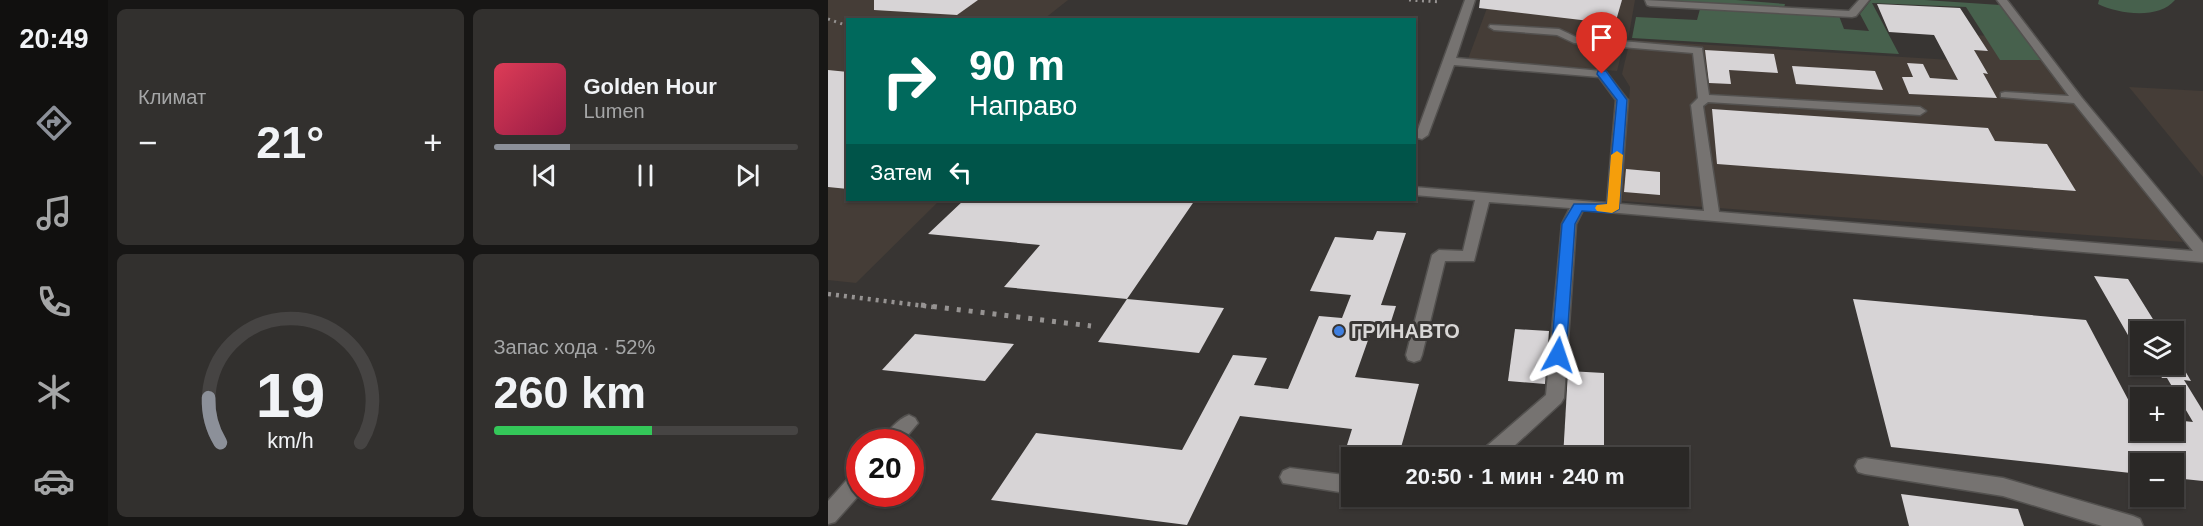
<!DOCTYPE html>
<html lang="ru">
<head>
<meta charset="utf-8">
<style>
  :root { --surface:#2a2826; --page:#32302e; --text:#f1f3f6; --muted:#a5a6a7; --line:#464443; --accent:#8c9099 }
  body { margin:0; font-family:Helvetica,sans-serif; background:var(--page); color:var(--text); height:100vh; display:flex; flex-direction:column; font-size:22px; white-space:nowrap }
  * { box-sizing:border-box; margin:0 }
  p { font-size:20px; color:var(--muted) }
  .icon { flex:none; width:33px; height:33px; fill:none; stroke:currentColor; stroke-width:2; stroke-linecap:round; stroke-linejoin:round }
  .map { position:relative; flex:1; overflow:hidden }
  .sheet { display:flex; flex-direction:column; gap:9px; padding:9px; background:#171615; width:720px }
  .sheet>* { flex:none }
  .guide { position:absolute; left:18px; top:18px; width:570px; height:183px; border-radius:0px; box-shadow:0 2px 4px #0004,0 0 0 2px var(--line); background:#00695c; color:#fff; overflow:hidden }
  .controls { position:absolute; left:1302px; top:321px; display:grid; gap:12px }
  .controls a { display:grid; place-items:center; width:54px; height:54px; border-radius:0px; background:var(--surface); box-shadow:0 2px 4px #0004,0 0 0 2px var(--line); font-size:30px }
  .speed { position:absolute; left:18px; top:429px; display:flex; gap:12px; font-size:30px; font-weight:700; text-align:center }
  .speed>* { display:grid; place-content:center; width:78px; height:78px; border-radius:50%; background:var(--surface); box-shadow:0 2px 4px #0004,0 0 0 2px var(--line); line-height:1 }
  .speed .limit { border:9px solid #d22; background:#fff; color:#111 }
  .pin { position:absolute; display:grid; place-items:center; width:51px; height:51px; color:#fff; margin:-62px -26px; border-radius:50% 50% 50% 0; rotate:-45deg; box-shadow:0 0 6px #0007 }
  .pin .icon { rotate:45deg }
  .me { position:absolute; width:66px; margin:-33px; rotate:5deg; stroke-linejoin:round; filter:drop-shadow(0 0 4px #0008) }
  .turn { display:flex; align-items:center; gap:21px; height:126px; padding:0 24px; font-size:27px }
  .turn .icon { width:78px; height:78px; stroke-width:2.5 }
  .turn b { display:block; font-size:42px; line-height:51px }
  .then { display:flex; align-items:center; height:57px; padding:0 24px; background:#0003; gap:12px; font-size:22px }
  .big { font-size:45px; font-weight:600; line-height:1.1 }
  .sheet .tile { flex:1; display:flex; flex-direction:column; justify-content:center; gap:9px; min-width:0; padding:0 21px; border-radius:9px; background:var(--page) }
  .sheet .dial { align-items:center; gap:0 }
  .dial svg { height:156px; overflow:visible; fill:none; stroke:var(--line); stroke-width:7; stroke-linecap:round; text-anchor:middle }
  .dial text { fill:var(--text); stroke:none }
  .song { display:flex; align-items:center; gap:18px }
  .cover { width:72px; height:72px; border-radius:9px; background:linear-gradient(135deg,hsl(350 70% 55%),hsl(340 70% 35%)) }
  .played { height:6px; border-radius:3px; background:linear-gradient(90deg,var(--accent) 25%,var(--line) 25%) }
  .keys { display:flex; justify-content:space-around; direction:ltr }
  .heat { display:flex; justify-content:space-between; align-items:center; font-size:33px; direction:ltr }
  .charge { height:9px; border-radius:4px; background:linear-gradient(90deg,#34c759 52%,var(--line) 0) }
  .sheet .tiles { flex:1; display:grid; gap:9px; grid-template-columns:repeat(2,1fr) }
  .trip { position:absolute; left:513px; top:447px; width:348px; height:60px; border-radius:0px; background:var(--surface); box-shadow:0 2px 4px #0004,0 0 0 2px var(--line); font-weight:600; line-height:60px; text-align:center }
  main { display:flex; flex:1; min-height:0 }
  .tabs { display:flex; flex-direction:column; width:108px; justify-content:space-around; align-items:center; background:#11100f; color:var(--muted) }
  .tabs .icon { width:42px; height:42px }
  .tabs .active { color:var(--accent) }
  .tabs b { font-size:27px; color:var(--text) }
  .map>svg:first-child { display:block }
  .built { fill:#453d37 }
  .green { fill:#47614d }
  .building { fill:#d7d4d6 }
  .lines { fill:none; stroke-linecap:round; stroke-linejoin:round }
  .minor-casing { stroke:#53514f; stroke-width:3 }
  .minor { fill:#767371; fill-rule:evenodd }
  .rail-far2 { stroke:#969392; stroke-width:3; stroke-dasharray:2 4.5; stroke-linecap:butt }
  .rail-far1 { stroke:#969392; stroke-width:4.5; stroke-dasharray:3 5; stroke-linecap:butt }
  .rail { stroke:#969392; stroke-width:5; stroke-dasharray:4 8; stroke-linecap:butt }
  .route { fill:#1a73e8; stroke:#114b97; stroke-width:1.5 }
  .slow { fill:#f59e0b }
  .shop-dot { fill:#3f7fe0; stroke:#383533; stroke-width:2 }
  .labels { text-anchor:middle; stroke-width:6; stroke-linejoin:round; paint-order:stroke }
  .poi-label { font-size:20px; font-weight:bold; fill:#d9d7d6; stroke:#383533; text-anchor:start }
</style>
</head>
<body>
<main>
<nav class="tabs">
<b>20:49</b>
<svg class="icon active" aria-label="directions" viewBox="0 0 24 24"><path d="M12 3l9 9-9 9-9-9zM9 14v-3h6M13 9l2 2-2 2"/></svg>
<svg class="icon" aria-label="music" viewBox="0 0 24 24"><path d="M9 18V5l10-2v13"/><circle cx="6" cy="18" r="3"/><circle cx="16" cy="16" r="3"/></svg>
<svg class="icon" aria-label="phone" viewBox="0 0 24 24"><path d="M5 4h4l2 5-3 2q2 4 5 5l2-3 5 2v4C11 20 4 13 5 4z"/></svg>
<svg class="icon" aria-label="climate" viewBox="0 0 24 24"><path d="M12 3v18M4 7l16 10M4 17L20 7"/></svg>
<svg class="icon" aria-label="car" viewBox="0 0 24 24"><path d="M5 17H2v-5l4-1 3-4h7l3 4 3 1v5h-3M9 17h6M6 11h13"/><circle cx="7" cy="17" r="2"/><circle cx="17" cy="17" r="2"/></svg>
</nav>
<section class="sheet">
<div class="tiles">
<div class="tile"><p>Климат</p>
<div class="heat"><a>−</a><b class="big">21°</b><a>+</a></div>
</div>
<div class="tile">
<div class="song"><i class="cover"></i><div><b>Golden Hour</b><p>Lumen</p></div></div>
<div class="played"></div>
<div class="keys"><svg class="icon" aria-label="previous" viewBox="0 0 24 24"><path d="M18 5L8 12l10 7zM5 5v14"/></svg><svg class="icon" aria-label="pause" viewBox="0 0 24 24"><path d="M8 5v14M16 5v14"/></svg><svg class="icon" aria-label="next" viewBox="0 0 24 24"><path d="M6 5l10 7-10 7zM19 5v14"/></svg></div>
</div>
<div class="tile dial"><svg viewBox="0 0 100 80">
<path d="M14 69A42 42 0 1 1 86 69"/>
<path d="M14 69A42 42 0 0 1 8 46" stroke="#8c9099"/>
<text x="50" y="56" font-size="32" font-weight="700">19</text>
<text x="50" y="72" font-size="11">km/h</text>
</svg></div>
<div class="tile"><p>Запас хода · 52%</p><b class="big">260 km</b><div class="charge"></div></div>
</div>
</section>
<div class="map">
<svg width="1375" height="526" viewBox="0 0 1375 526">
  <rect width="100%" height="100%" fill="#383533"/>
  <g class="built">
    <path d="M0,0H240L216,19L20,20V200H112L28,283L0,280Z"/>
    <path d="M662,0H807L800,40L795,47L789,71L640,59Z"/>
    <path d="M1111,34L1199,37L1355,242L794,201L802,87L794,74L802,40L1123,60Z"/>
    <path d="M1301,87L1375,91V177Z"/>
  </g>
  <g class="green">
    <path d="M826,0H908L957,4L956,8Z"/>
    <path d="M1043,0H1097L1172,5L1214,60H1172L1138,7L1044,3L1071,54L804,38L808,17L869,20L872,9L1011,16L1016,29L1041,31L1032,14Z"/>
    <path d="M1271,0H1347C1330,20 1291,14 1270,4Z"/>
  </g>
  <g class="building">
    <path d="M46,0H150L129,15L46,10Z"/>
    <path d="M652,0H794L787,24L651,8Z"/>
    <path d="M1049,4L1132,8L1160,51L1146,50L1160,74L1155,73L1169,98L1081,94L1074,77H1085L1079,63L1095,64L1102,78L1130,80L1106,35L1061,32Z"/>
    <path d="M877,50L946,54L950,73L901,70L903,84L881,83Z"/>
    <path d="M964,66L1047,71L1055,90L968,84Z"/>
    <path d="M0,70L20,72V189L0,187Z"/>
    <path d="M884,109L1160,128L1167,141L1219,144L1248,191L889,164Z"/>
    <path d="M798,169L832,172V195L796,192Z"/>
    <path d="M136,200H367L299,299L176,287L212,245L100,234Z"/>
    <path d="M549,231L578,233L553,305L568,306L560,331L544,329L527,377L591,384L570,458H515L524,429L412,416L359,525L163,500L208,433L354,450L405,355L439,358L426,385L460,389L491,316L514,318L523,295L482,291L507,237L545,240Z"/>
    <path d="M1266,276L1300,279L1333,332H1312V356Z"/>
    <path d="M299,299L396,308L371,353L270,342Z"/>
    <path d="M1025,299L1258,320L1312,422V430L1318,433L1347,436L1346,420L1365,422L1339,378H1334L1326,364H1353L1363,381L1356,380L1375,411V481L1346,478V464H1312V474L1063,447Z"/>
    <path d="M687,329L721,331L717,384L680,381Z"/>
    <path d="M87,334L186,344L157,381L54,370Z"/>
    <path d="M740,371L776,373V458H735Z"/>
    <path d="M1073,494L1190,509L1196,526H1081Z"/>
  </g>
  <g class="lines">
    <defs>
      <g id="minor">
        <path d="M637,0H647L628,58L774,71L778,72L798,98L800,100L792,204L876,211L863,105L870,98L865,53L746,43L729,35L666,30L661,27L662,25L731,29L748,37L874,48L881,95L1092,107L1098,111L1092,115L880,102L875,106L891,212L1365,251L1246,103L1173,97V93L1177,92L1241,96L1169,0H1179L1254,98L1375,243V262L755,210L748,224L736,398L733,403L673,458H650L652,452L718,395L734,224L742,208L661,202L646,261H617L594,355L592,360L586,362L580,360L578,355L604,255L611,250L635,251L647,200L586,195V187L779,203L788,100L771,77L626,65L600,135L594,139L590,138L588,135Z"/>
        <path d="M817,0L1021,11L1031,0H1041L1028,16L1024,17L822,6L819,5Z"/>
        <path d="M81,415L87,418L90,423L74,442H54C58,432 70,419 81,415Z"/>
        <path d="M1037,458L1175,478L1305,516L1312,519L1315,526H1274L1175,496L1037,474L1030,472L1027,466L1030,460Z"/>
        <path d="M462,468L524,476V494L455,483L452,477L455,471Z"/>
        <path d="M32,471V494L7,522L0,524V501L25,473Z"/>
      </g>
    </defs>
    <use href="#minor" class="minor-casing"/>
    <use href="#minor" class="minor"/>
    <g class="rail-far2">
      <path d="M581,0L613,2"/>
      <path d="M0,19L20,26"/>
    </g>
    <path class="rail-far1" d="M0,294L105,307"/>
    <path class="rail" d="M93,305L263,326"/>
  </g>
  <path class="route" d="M770,71H778L799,100L791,209L784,213L754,211L747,224L738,355L736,359H725L723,355L734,224L746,204H779L789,100L769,74Z"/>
  <path class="slow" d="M789,151L795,155L791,209L784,213L769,211L767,208L769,205L779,204L783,155Z"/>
  <circle class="shop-dot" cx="511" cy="331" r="6"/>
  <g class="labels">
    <g class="poi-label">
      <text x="523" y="338">ГРИНАВТО</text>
    </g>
  </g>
</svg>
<div class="controls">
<a><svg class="icon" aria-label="layers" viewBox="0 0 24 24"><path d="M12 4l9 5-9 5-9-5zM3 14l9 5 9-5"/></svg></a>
<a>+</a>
<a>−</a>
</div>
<div class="speed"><div class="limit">20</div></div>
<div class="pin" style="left:774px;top:74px;background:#d93025"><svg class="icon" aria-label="arrive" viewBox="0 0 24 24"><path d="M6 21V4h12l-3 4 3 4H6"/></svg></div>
<svg class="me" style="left:730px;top:355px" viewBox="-20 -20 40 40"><path d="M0-17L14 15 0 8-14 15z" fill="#1a73e8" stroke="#fff" stroke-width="4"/></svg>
<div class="trip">20:50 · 1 мин · 240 m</div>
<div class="guide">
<div class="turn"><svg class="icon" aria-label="right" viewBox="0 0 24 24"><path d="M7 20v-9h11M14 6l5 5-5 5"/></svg><div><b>90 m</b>Направо</div></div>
<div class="then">Затем<svg class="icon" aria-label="left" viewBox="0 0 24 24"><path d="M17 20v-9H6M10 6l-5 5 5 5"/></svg></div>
</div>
</div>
</main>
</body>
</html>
